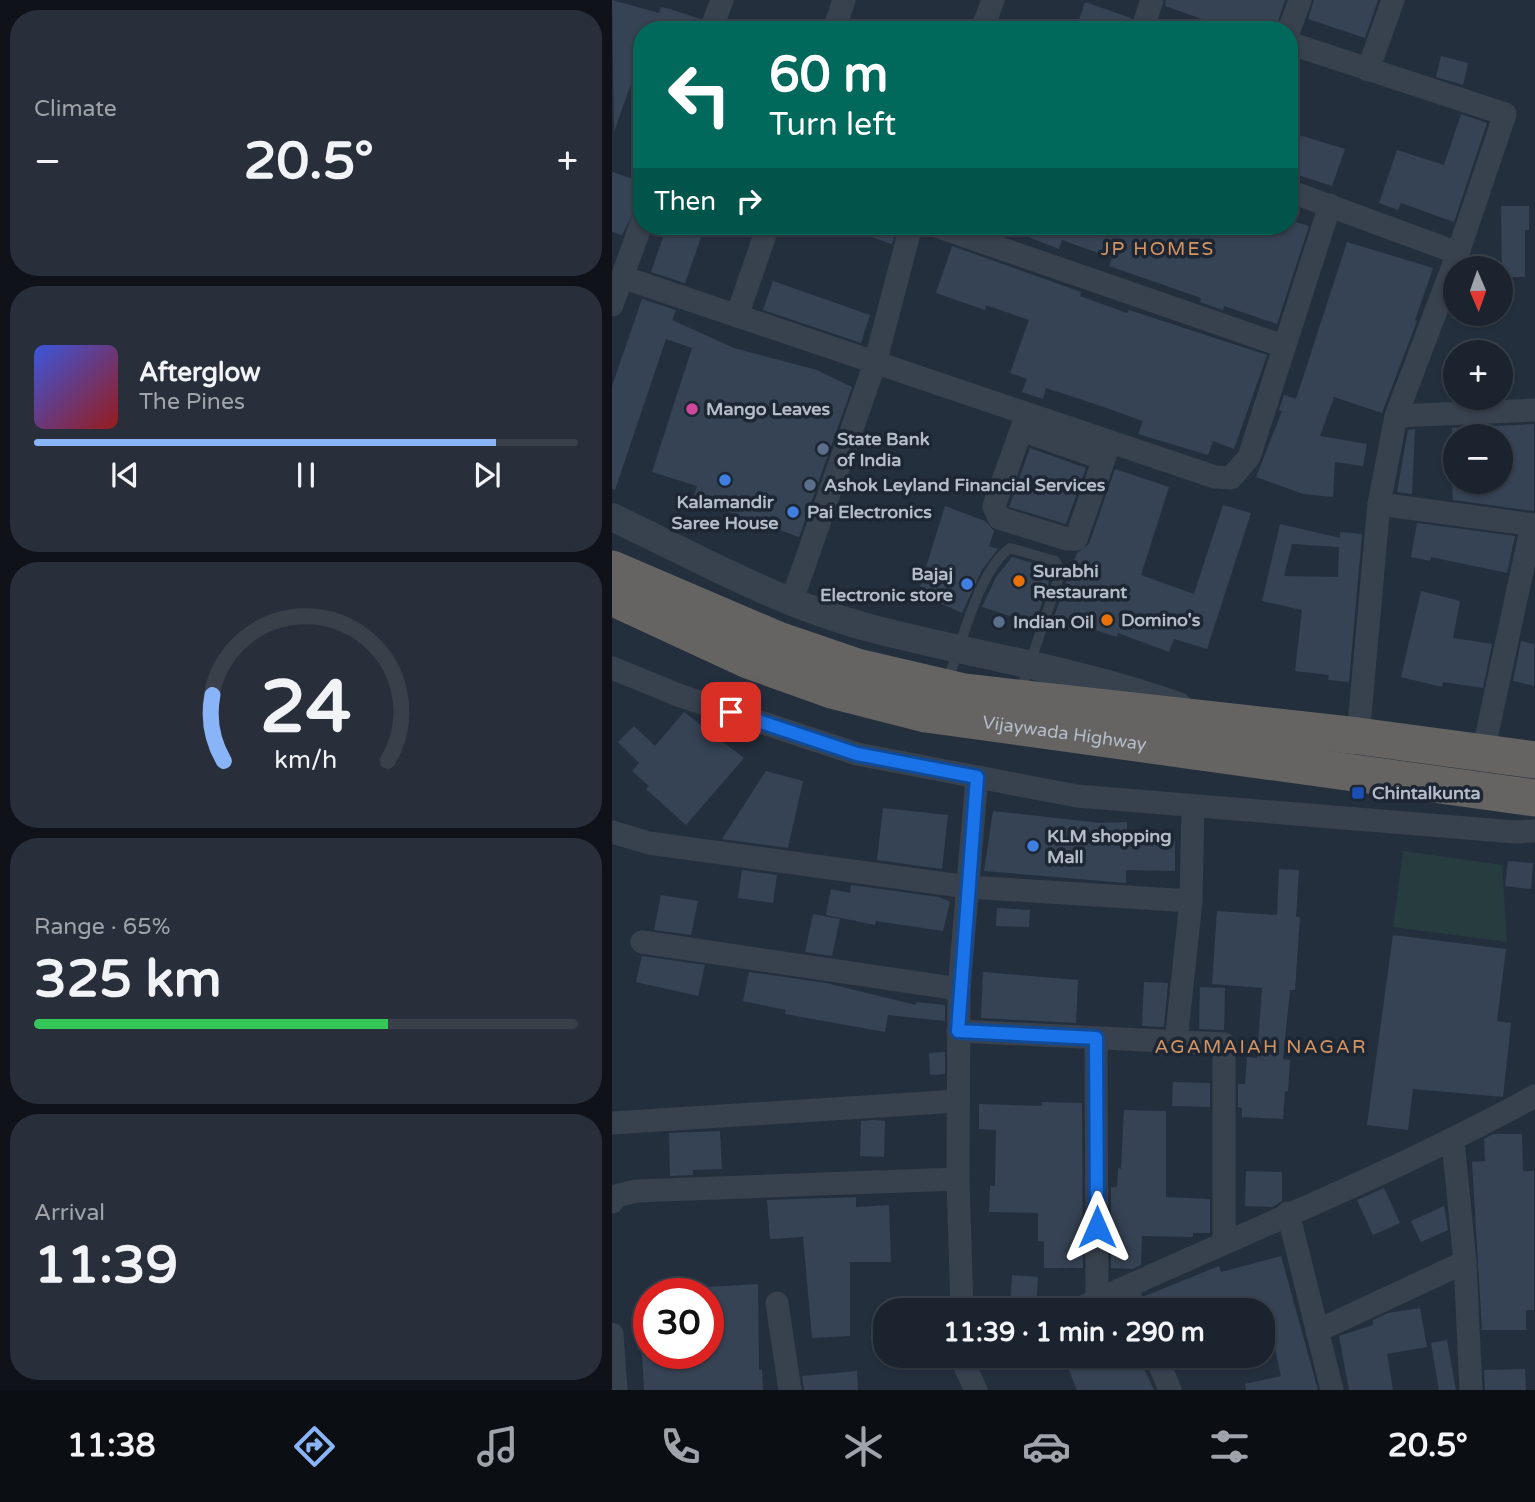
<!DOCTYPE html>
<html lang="en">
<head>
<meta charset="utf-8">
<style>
  :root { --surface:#1b232e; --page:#282f3a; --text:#f1f3f6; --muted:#a0a4aa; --line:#39404a; --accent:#8ab4f8 }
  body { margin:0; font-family:"Varela Round",sans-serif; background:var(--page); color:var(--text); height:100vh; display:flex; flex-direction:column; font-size:26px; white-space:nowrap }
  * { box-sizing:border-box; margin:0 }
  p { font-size:23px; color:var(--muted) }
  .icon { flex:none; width:38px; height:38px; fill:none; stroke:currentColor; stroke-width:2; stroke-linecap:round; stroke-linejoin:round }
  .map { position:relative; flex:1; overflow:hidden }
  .details { display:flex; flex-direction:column; gap:10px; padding:10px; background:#0f1319; width:612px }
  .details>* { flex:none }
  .banner { position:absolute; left:21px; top:21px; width:665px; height:214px; border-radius:28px; box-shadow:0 2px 5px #0004,0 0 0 2px var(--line); background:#00695c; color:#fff; overflow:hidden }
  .needle { width:46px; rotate:178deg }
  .buttons { position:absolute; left:831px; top:256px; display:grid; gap:14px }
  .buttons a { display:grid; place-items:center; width:70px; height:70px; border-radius:50%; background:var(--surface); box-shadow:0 2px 5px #0004,0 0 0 2px var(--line); font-size:35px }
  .speed { position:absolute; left:21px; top:1278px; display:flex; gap:14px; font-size:35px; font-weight:700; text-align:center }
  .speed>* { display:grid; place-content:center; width:91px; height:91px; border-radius:50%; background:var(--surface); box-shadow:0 2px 5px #0004,0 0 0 2px var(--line); line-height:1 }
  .speed .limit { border:10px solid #d22; background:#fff; color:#111 }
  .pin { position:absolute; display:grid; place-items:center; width:60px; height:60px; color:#fff; margin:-30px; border-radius:14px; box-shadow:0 4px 10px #0006 }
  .me { position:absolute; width:77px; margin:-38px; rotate:0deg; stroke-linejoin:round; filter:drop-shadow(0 0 5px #0008) }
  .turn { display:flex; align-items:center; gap:24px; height:147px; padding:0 21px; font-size:32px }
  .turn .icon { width:91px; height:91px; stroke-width:2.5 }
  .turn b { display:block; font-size:49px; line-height:60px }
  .then { display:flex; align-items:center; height:66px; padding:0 21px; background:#0003; gap:14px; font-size:26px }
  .big { font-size:52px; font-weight:700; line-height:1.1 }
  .details .tile { flex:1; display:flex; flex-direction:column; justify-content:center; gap:10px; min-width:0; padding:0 24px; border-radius:28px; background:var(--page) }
  .details .dial { align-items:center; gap:0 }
  .dial svg { height:182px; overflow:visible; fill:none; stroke:var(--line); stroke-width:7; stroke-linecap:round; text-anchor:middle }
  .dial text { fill:var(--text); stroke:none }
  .song { display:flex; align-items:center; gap:21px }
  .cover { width:84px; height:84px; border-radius:10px; background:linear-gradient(135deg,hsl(230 70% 55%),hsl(0 70% 35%)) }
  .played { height:7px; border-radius:4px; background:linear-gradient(90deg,var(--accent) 85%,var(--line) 85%) }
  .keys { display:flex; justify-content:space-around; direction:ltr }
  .heat { display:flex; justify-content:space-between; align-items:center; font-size:38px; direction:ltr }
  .charge { height:10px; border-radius:5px; background:linear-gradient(90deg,#34c759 65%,var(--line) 0) }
  .trip { position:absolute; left:261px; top:1298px; width:402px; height:70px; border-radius:28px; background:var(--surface); box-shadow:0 2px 5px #0004,0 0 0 2px var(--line); font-weight:700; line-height:70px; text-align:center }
  .dock { display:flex; height:112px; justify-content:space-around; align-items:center; background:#0b0e12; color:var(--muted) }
  .dock .icon { width:49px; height:49px }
  .dock .on { color:var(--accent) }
  .dock b { font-size:32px; color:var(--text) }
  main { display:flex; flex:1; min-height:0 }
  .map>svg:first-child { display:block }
  .green { fill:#263c3f }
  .building { fill:#364354; fill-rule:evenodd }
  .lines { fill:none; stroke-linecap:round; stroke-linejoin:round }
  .service { stroke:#38414e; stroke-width:10 }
  .minor { stroke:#38414e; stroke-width:23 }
  .tertiary { stroke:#38414e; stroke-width:28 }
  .trunk { stroke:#656462; stroke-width:37 }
  .route-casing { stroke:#114b97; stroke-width:18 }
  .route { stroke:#1a73e8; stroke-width:12 }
  .hotel-dot { fill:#d1479c; stroke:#1d2633; stroke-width:2.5 }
  .service-dot { fill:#5c6f8a; stroke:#1d2633; stroke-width:2.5 }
  .shop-dot { fill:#3f7fe0; stroke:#1d2633; stroke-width:2.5 }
  .food-dot { fill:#e8710a; stroke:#1d2633; stroke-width:2.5 }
  .transit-dot { fill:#1a4fb4; stroke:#1d2633; stroke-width:2.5 }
  .labels { text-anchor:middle; stroke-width:7; stroke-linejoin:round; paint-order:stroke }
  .poi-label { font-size:18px; font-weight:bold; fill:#b4bcc9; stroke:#1d2633; text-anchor:start }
  .street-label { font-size:18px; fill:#b4bcc9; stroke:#1d2633 }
  .neighbourhood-label { font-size:19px; letter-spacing:2px; fill:#d59563; stroke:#1d2633 }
</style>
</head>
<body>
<main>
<section class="details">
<div class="tile"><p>Climate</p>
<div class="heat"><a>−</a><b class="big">20.5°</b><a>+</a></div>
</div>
<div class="tile">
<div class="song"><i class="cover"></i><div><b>Afterglow</b><p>The Pines</p></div></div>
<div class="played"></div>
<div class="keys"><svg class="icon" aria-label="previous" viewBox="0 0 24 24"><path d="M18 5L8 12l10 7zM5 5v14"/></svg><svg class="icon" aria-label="pause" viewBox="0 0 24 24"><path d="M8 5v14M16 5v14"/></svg><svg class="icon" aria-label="next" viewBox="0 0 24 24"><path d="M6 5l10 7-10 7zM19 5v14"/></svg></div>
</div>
<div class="tile dial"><svg viewBox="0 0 100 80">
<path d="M14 69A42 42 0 1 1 86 69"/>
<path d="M14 69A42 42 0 0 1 9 40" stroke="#8ab4f8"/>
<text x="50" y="56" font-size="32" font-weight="700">24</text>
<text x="50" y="72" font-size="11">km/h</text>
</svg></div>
<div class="tile"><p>Range · 65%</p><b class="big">325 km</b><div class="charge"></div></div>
<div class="tile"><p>Arrival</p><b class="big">11:39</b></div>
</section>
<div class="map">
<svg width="923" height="1390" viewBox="0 0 923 1390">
  <rect width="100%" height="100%" fill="#242f3e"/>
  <path class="green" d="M791,851L890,865L895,942L781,927Z"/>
  <g class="building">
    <path d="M0,0L47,13L49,7L58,9L88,19L85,30H30V88L19,84L2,132Z"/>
    <path d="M554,0H673L663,30H621L553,6Z"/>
    <path d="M702,0H766L753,38L696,19Z"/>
    <path d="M473,2L519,18L515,30H475L465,26Z"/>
    <path d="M829,56L856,63L851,85L824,77Z"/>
    <path d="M849,114L875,123L842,222L789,203L786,210L767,203L785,150L832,165Z"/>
    <path d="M677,132L733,149L720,186L677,172Z"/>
    <path d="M0,172L30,182L23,210L10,235L0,232Z"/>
    <path d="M889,206H917V230H913V277H890Z"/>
    <path d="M677,220L697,226L665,324L612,306L611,310L588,302L589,298L497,266L500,258L450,240L447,249L393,228L677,226Z"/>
    <path d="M55,226H93L73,283L39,272Z"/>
    <path d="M236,226H285L280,244L235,229Z"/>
    <path d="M735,242L821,268L803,320L805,321L770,413L722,397L708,436L755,444L751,466L723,462L721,497L691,494L644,477L670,411L667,410L672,395L684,399Z"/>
    <path d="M340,246L469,292L468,296L515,313L517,310L655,355L622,449L601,441L596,455L526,434L531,421L483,404L434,388L431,399L410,392L415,379L398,373L417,320L374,305L373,310L324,293Z"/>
    <path d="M161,281L258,315L249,343L151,310Z"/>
    <path d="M30,299L64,310L60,320L122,348L205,370L240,387L187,537L81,499L85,486L40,472L80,348L54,339L3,490L0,489V386Z"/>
    <path d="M922,424V511L841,500L840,481H889V436H840V428Z"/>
    <path d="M803,429L800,494L785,492L796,430Z"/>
    <path d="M418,448L474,468L454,524L397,507Z"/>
    <path d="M503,469L557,487L529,575L582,594L611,505L639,513L595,649L562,639L557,652L506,633L505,637L442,617L465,553L477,544Z"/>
    <path d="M333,506L373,521L382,531L377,546L386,549L370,570L350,613L306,593Z"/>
    <path d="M805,523L903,536L895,573L819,557L818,561L799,557Z"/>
    <path d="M668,524L728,538V532L750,534L737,682L716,680L717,675L683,671L690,610L650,601ZM680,544L727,547L726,577L672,576Z"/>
    <path d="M400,557L438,568L440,572L423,624L370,607L384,577Z"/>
    <path d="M809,591L848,601L841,638L880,644L871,688L831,682L830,687L789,677Z"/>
    <path d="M909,641L922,644V686L901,681Z"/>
    <path d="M72,712L132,758L74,825L34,789L37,786L20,771L27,763L6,742L22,726L43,746Z"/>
    <path d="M154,771L191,781L176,848L110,839Z"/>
    <path d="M271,808L336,815L330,869L265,860Z"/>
    <path d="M381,811L488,823L515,822V839L563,841V871L514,870V883L372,871Z"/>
    <path d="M896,861L921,863L919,889L893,886Z"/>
    <path d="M667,869L687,870L684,917H688L683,990H678L671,1059L678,1060L676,1091H673L671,1119L630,1117V1108L626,1107V1084H633L635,1057L645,1058L650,988L600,984L605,911L665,915Z"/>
    <path d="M130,870L165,875L161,903L126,898Z"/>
    <path d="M239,885L327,897L338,902L331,931L264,921L263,925L214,915L219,889L238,893Z"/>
    <path d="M49,895L86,901L79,935L42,930Z"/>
    <path d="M385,908L418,910L417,927L384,926Z"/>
    <path d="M201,914L228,919L220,956L193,952Z"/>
    <path d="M781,935L894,949L885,1021L899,1023L891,1097L801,1089L796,1130L755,1125Z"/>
    <path d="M30,956L93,965L86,996L24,982Z"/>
    <path d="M137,972L214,983L304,1005V1002L333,1005V1021L276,1015L273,1032L173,1014L174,1010L131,1001Z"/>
    <path d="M371,972L466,980L464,1023L369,1018Z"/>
    <path d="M532,982L556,983L552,1027L530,1026Z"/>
    <path d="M588,987L613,988L612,1030L587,1029Z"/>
    <path d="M333,1052V1074L318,1075L317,1053Z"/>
    <path d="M561,1082L598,1083V1107L560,1106Z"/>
    <path d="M430,1102L470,1103L471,1268H432V1242L426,1241V1213L377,1212L378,1186H383L384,1130L367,1129V1104L430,1106Z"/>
    <path d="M512,1110L554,1111V1197L598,1199V1233H581V1237L530,1236L529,1265L521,1269L499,1268V1187H505L506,1168L509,1169Z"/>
    <path d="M262,1120L273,1121L272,1157L248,1156L249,1121Z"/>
    <path d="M108,1131L110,1169L81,1170V1175L58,1176L57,1133Z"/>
    <path d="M881,1134H910L911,1171H922V1310H914V1330H870L860,1162L873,1161L872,1139Z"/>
    <path d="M634,1171L670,1172V1201L660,1207L633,1206Z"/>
    <path d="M772,1188L788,1223L761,1235L745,1200Z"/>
    <path d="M244,1197V1207L277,1205L279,1262H238V1336L200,1338L191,1237L158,1239L155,1200Z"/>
    <path d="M832,1206L836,1230L809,1242L799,1221Z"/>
    <path d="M669,1256L706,1390H634L633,1384L669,1376L662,1344L651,1346V1311H539L533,1296L607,1266L609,1272Z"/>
    <path d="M400,1275L426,1277L424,1311H398Z"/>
    <path d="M146,1284L147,1370H150L151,1390H32L30,1353H96V1287Z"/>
    <path d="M808,1308L815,1347L775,1354L781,1390H737L727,1336L761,1325V1320L776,1313Z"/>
    <path d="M835,1340L844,1390H827L819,1343Z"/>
    <path d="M451,1356H526L542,1390H465Z"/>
    <path d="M913,1369L914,1390H873L872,1370Z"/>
    <path d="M245,1371L246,1390H192L190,1376Z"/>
  </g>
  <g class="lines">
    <path class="service" d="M335,682C350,644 366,571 398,548L443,561L449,571L408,693"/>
    <g class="minor">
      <path d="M99,30L110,0"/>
      <path d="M222,30L232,0"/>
      <path d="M370,30L381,0"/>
      <path d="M530,30L540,0"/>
      <path d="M677,30L688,0"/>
      <path d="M677,43L893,114L846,253L784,416L767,504L746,736"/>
      <path d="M756,70L781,0"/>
      <path d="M677,191L846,253"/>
      <path d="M324,226L671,346"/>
      <path d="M10,277L603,477L619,478L637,457L718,205"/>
      <path d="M0,305L30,222"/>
      <path d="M125,316L156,226"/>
      <path d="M415,414L382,506L387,518L455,539H464L498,442"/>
      <path d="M784,416L923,410"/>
      <path d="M409,430L492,459"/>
      <path d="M767,504L923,525"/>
      <path d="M179,603L263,363L299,226"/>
      <path d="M0,668L69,696L245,754L465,796L903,832L923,831"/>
      <path d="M871,752L920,525"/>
      <path d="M0,832L37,843L356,887L579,901L564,1042"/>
      <path d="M579,901L581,806"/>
      <path d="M30,942L347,989"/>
      <path d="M346,1031L612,1044V1241"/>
      <path d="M484,1038L485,1300"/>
      <path d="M0,1123L346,1101"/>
      <path d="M841,1141L853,1262L859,1390"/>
      <path d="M0,1202L4,1196L24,1191L346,1179"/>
      <path d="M676,1213L720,1390"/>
      <path d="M514,1287L524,1311"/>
      <path d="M165,1303L178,1390"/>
      <path d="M350,1311L346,1179L347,989L365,777"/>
      <path d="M462,1311C615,1239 774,1178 923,1096"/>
      <path d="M705,1331L853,1262"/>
      <path d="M0,1334L4,1390"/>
      <path d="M544,1356L558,1390"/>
      <path d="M364,1390L351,1362L365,1356"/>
    </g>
    <path class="tertiary" d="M0,517C84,557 167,604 258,628C360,655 466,670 566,706"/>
    <g class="trunk">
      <path d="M0,569L166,640L245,667L352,692L746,736L923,760"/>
      <path id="s1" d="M0,597L136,660L220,690L314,714L923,798"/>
    </g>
  </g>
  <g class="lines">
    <defs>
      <path id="route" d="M119,712L245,754L365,777L346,1031L484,1038L485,1227"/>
    </defs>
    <use href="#route" class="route-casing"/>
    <use href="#route" class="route"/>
  </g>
  <circle class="hotel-dot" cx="80" cy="409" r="7"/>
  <g class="service-dot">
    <circle cx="211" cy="449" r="7"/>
    <circle cx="198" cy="485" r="7"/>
    <circle cx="387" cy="622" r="7"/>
  </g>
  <g class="shop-dot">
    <circle cx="113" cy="480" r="7"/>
    <circle cx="181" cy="512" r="7"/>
    <circle cx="355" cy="584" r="7"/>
    <circle cx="421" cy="846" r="7"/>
  </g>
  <g class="food-dot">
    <circle cx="407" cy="581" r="7"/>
    <circle cx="495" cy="620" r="7"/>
  </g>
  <rect class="transit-dot" x="739" y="786" width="14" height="14" rx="3.5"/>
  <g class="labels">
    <g class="poi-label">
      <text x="94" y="415">Mango Leaves</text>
      <text x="225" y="445">State Bank<tspan x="225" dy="21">of India</tspan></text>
      <text x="212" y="491">Ashok Leyland Financial Services</text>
      <text x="113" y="508" text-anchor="middle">Kalamandir<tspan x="113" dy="21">Saree House</tspan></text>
      <text x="195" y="518">Pai Electronics</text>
      <text x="421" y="577">Surabhi<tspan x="421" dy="21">Restaurant</tspan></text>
      <text x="341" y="580" text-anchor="end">Bajaj<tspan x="341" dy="21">Electronic store</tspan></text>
      <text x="509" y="626">Domino's</text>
      <text x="401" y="628">Indian Oil</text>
      <text x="760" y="799">Chintalkunta</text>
      <text x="435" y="842">KLM shopping<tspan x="435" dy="21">Mall</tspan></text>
    </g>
    <g class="street-label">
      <text dy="6" stroke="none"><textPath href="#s1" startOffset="476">Vijaywada Highway</textPath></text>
    </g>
    <g class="neighbourhood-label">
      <text x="546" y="255">JP HOMES</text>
      <text x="649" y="1053">AGAMAIAH NAGAR</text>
    </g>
  </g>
</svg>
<div class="buttons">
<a><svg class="needle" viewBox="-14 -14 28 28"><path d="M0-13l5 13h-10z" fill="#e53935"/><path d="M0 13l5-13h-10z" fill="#a0a4aa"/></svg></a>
<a>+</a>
<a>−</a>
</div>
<div class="speed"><div class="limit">30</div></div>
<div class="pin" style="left:119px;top:712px;background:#d93025"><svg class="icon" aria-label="arrive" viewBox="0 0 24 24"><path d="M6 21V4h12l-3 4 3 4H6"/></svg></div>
<svg class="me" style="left:485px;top:1227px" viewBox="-20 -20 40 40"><path d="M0-17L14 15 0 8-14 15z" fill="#1a73e8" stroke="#fff" stroke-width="4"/></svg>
<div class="trip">11:39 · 1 min · 290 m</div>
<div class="banner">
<div class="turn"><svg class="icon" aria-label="left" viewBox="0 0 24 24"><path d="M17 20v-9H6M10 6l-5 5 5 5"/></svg><div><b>60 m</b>Turn left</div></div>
<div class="then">Then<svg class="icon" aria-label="right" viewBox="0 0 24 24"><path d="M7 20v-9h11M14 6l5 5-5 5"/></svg></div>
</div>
</div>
</main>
<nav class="dock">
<b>11:38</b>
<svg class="icon on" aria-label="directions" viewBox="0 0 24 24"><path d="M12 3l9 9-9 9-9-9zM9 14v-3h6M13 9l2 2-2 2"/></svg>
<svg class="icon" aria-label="music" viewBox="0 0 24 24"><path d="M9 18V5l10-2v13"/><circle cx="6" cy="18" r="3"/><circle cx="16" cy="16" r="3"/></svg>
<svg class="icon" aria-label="phone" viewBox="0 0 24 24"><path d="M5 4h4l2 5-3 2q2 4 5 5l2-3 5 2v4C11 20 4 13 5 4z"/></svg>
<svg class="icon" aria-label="climate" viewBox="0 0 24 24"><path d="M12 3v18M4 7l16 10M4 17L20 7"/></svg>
<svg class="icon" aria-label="car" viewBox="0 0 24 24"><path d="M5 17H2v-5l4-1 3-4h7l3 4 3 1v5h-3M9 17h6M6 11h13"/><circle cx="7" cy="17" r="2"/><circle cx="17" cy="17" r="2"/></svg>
<svg class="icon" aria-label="filters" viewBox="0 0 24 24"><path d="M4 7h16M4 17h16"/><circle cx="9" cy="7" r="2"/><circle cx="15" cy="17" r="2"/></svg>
<b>20.5°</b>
</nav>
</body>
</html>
